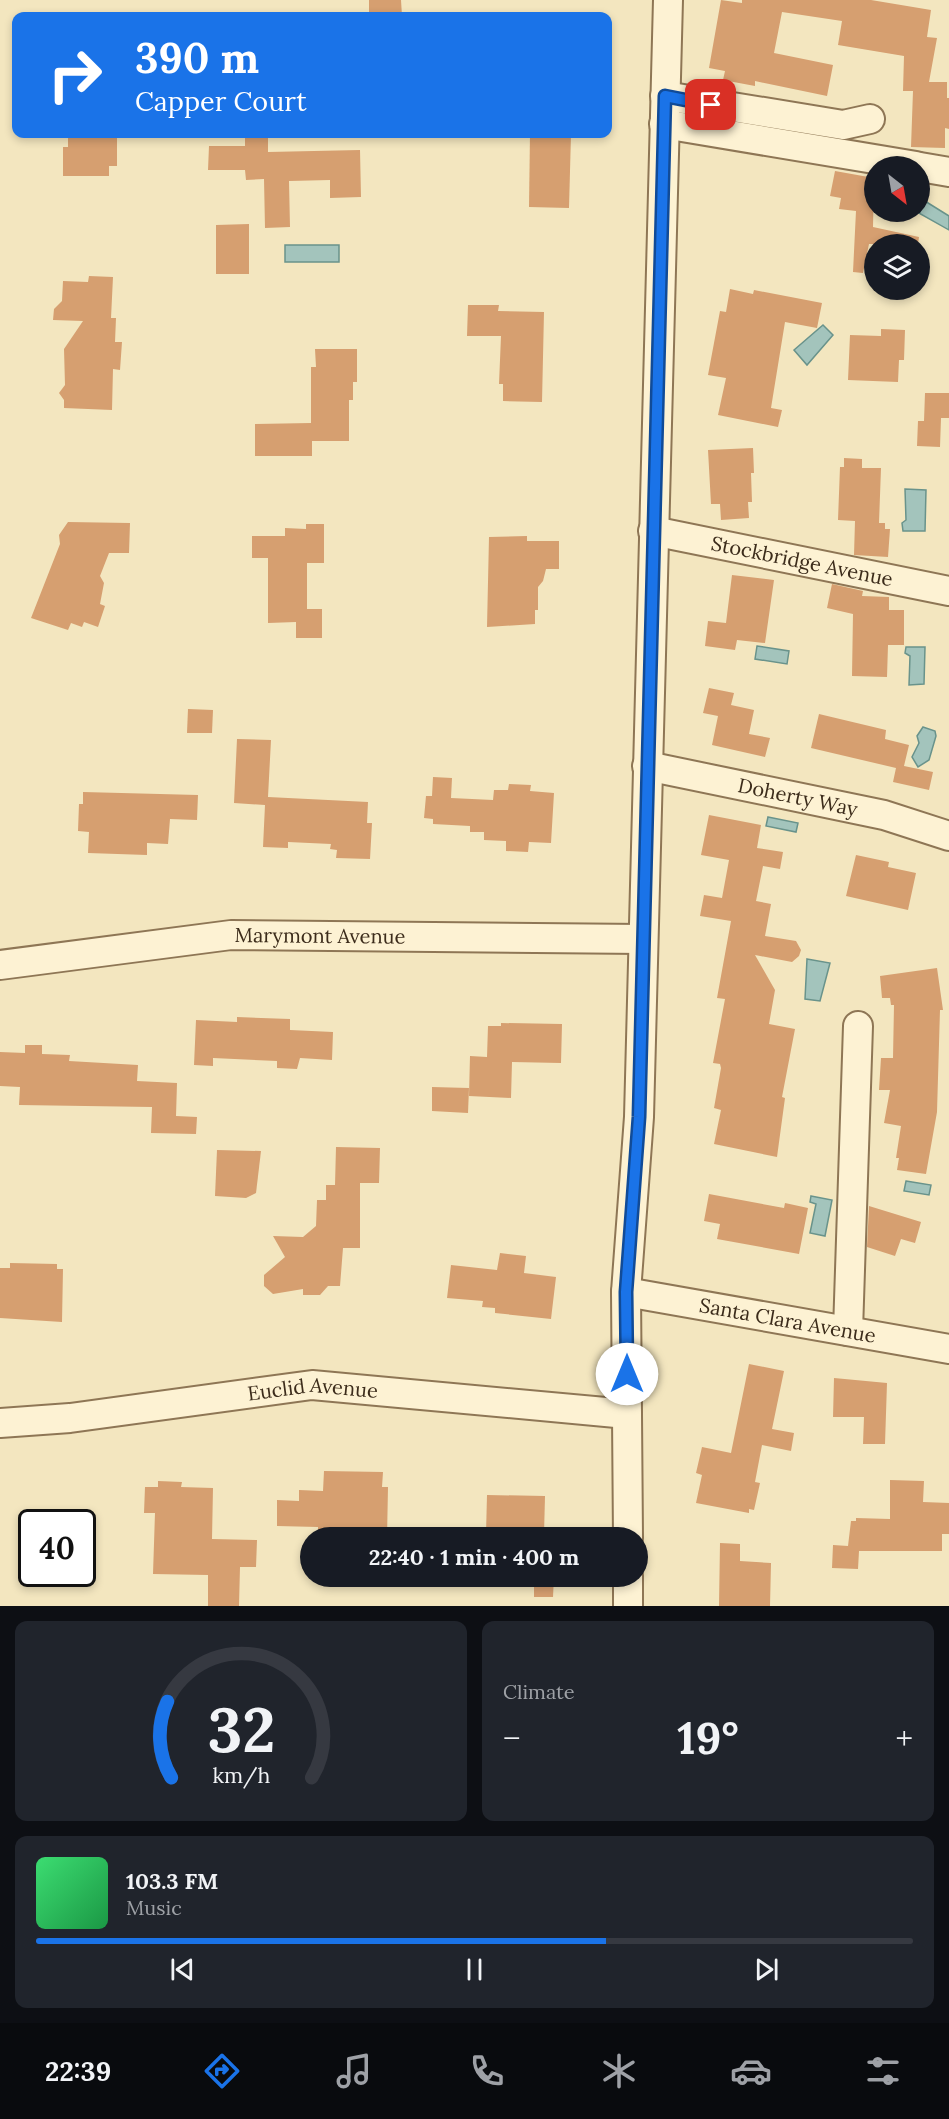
<!DOCTYPE html>
<html lang="en">
<head>
<meta charset="utf-8">
<style>
  :root { --surface:#171b24; --page:#20242c; --text:#f1f3f6; --muted:#9ea1a6; --line:#363941; --accent:#1a73e8 }
  body { margin:0; font-family:Lora,serif; background:var(--page); color:var(--text); height:100vh; display:flex; flex-direction:column; font-size:22px; white-space:nowrap }
  * { box-sizing:border-box; margin:0 }
  p { font-size:20px; color:var(--muted) }
  .icon { flex:none; width:33px; height:33px; fill:none; stroke:currentColor; stroke-width:2; stroke-linecap:round; stroke-linejoin:round }
  .map { position:relative; height:1606px; overflow:hidden }
  .sheet { display:flex; flex-direction:column; gap:15px; padding:15px; background:#0d0f14; flex:1 }
  .sheet>* { flex:none }
  .banner { position:absolute; left:12px; top:12px; width:600px; height:126px; border-radius:12px; box-shadow:0 3px 9px #0003; background:#1a73e8; color:#fff; overflow:hidden }
  .needle { width:39px; rotate:149deg }
  .tools { position:absolute; left:864px; top:156px; display:grid; gap:12px }
  .tools a { display:grid; place-items:center; width:66px; height:66px; border-radius:50%; background:var(--surface); box-shadow:0 3px 9px #0003; font-size:30px }
  .speed { position:absolute; left:18px; top:1509px; display:flex; gap:12px; font-size:30px; font-weight:700; text-align:center }
  .speed>* { display:grid; place-content:center; width:78px; height:78px; border-radius:50%; background:var(--surface); box-shadow:0 3px 9px #0003; line-height:1 }
  .speed .limit { border:3px solid #111; border-radius:9px; background:#fff; color:#111 }
  .pin { position:absolute; display:grid; place-items:center; width:51px; height:51px; color:#fff; margin:-26px; border-radius:12px; box-shadow:0 3px 9px #0006 }
  .me { position:absolute; width:66px; margin:-33px; rotate:0deg; stroke-linejoin:round; filter:drop-shadow(0 0 4px #0008) }
  .turn { display:flex; align-items:center; gap:21px; height:126px; padding:0 24px; font-size:27px }
  .turn .icon { width:78px; height:78px; stroke-width:2.5 }
  .turn b { display:block; font-size:42px; line-height:51px }
  .big { font-size:45px; font-weight:700; line-height:1.1 }
  .sheet .card { flex:1; display:flex; flex-direction:column; justify-content:center; gap:9px; min-width:0; padding:0 21px; border-radius:12px; background:var(--page) }
  .sheet .dial { align-items:center; gap:0 }
  .dial svg { height:156px; overflow:visible; fill:none; stroke:var(--line); stroke-width:7; stroke-linecap:round; text-anchor:middle }
  .dial text { fill:var(--text); stroke:none }
  .song { display:flex; align-items:center; gap:18px }
  .cover { width:72px; height:72px; border-radius:9px; background:linear-gradient(135deg,hsl(140 70% 55%),hsl(140 70% 35%)) }
  .played { height:6px; border-radius:3px; background:linear-gradient(90deg,var(--accent) 65%,var(--line) 65%) }
  .keys { display:flex; justify-content:space-around; direction:ltr }
  .heat { display:flex; justify-content:space-between; align-items:center; font-size:33px; direction:ltr }
  .sheet .tiles { flex:1; display:grid; gap:15px; grid-template-columns:1fr 1fr }
  .card:last-child { grid-column:span 2 }
  .trip { position:absolute; left:300px; top:1527px; width:348px; height:60px; border-radius:30px; background:var(--surface); box-shadow:0 3px 9px #0003; font-weight:700; line-height:60px; text-align:center }
  .tabs { display:flex; height:96px; justify-content:space-around; align-items:center; background:#090b0e; color:var(--muted) }
  .tabs .icon { width:42px; height:42px }
  .tabs .active { color:var(--accent) }
  .tabs b { font-size:27px; color:var(--text) }
  .map>svg:first-child { display:block }
  .water { fill:#a3c4bc; stroke:#69938b; stroke-width:1.5 }
  .building { fill:#d69f70 }
  .lines { fill:none; stroke-linecap:round; stroke-linejoin:round }
  .minor-casing { stroke:#8e7655; stroke-width:32 }
  .minor { stroke:#fdf2d3; stroke-width:28 }
  .route-casing { stroke:#114b97; stroke-width:15 }
  .route { stroke:#1a73e8; stroke-width:10 }
  .labels { text-anchor:middle; stroke-width:5; stroke-linejoin:round; paint-order:stroke }
  .street-label { font-size:20px; fill:#3c2c1b; stroke:#f9efd0 }
</style>
</head>
<body>
<div class="map">
<svg width="949" height="1606" viewBox="0 0 949 1606">
  <rect width="100%" height="100%" fill="#f3e6bf"/>
  <g class="water">
    <path d="M920,198L949,216V230L917,212H920Z"/>
    <rect x="285" y="245" width="54" height="17"/>
    <path d="M823,325L833,335L807,365L794,350Z"/>
    <path d="M905,489L926,490L925,531H903L902,523L906,520Z"/>
    <path d="M757,646L789,651L787,664L755,659Z"/>
    <path d="M906,647H925L924,684L909,685L910,656L905,653Z"/>
    <path d="M923,727L935,731L936,736L929,760L918,767L912,757L919,743L917,736Z"/>
    <path d="M768,817L798,823L796,832L766,826Z"/>
    <path d="M807,959L830,963L820,1001L805,999Z"/>
    <path d="M906,1181L931,1185L929,1195L904,1191Z"/>
    <path d="M811,1196L832,1200L825,1236L810,1233L816,1204L810,1202Z"/>
  </g>
  <g class="building">
    <path d="M369,0H401L402,16H369Z"/>
    <path d="M721,0L742,3V0H871L931,10L927,37L937,38L929,82H947V98H949V129L945,128V148L911,147L913,91H903L904,56L838,45L842,21L782,12L774,53L833,65L827,96L755,81V86L723,80L725,71L709,68Z"/>
    <path d="M68,134H117V166H109V176H63V147H68Z"/>
    <path d="M245,134H268V152L360,150L361,197L330,198V180L289,181L290,227L265,228L264,179L246,180L245,170H208L209,146H245Z"/>
    <path d="M530,134H571L569,208L529,207Z"/>
    <path d="M835,171L874,178L873,227L919,237L918,244H869L863,273L853,272L856,211L839,209L841,198L830,196Z"/>
    <path d="M249,224V274H216V225Z"/>
    <path d="M89,276L113,277L111,318H116L115,342H122L120,370L113,369L112,410L64,408V400L59,393L65,385L64,349L83,321L53,320L54,309L62,301L63,281L88,282Z"/>
    <path d="M730,289L753,294L754,290L822,303L817,328L785,322L771,408L782,410L778,427L718,415L726,378L708,375L720,311L726,312Z"/>
    <path d="M468,305H499L498,311L544,312L542,402L503,401V384H499L501,336H467Z"/>
    <path d="M881,329L905,330L904,360H899L898,382L848,380L850,335L881,336Z"/>
    <path d="M315,349H357V382H353V400H349V441H312V456H255V424L311,423V367H316Z"/>
    <path d="M925,393H949V418H941L940,447L917,446L918,421H924Z"/>
    <path d="M753,448L754,473H751L752,502H748L749,518L721,520L720,504H711L708,450Z"/>
    <path d="M844,458L862,459V468H881L879,523H885V529H890L888,557L854,555L855,521L838,520L840,467H844Z"/>
    <path d="M68,522L130,523L129,553H109L100,576L104,583L100,604L105,606L98,627L84,622L82,627L71,623L68,630L31,618L60,544L59,535Z"/>
    <path d="M306,524H324V563H307V609H322V638H296V622L268,623V558H252V536H285V528L306,529Z"/>
    <path d="M527,536V541H559V569H546L543,581L538,587V610H535V624L487,627L489,537Z"/>
    <path d="M732,575L774,580L765,643L737,640L735,650L705,646L708,621L726,623Z"/>
    <path d="M832,584L863,591L862,596L889,597V610H904V645H888L887,677L852,676L853,614L827,608Z"/>
    <path d="M709,688L734,693L731,705L754,710L749,734L770,738L765,757L712,745L718,716L703,713Z"/>
    <path d="M188,709L213,710L212,733H187Z"/>
    <path d="M819,714L886,730L885,739L909,745L904,766L933,772L929,790L893,782L896,768L811,748Z"/>
    <path d="M237,739L271,740L268,797L368,802L367,823H372L370,859L336,858L337,850L330,849L331,844L288,842V848L263,847L265,805L234,803Z"/>
    <path d="M433,777L452,778L451,798L493,800L494,790H508L509,784L531,785L530,791L554,793L551,843L529,842L528,852L506,851V841L484,840V832H470V826L433,824V819L424,818L426,796H432Z"/>
    <path d="M83,792L198,795L197,820L170,819L168,844L147,843V855L88,853L89,832L78,831L79,804H83Z"/>
    <path d="M709,815L761,825L757,848L783,852L780,869L763,866L756,901L771,904L765,936L796,941L801,950L799,956L792,962L755,955L775,990L769,1024L795,1029L782,1097L785,1098L777,1157L714,1144L721,1110L714,1108L721,1068L720,1064L713,1063L725,999L717,998L731,921L700,916L704,895L722,898L729,860L701,855Z"/>
    <path d="M856,855L889,862L888,867L916,873L908,910L846,896Z"/>
    <path d="M937,968L943,1010H940L937,1112L926,1174L897,1170L899,1158H896L901,1126L884,1123L890,1090H879L881,1058H893L894,1005H891L890,998H882L880,976Z"/>
    <path d="M237,1017L290,1019V1030L333,1032L332,1060L300,1058L297,1069L277,1068V1061L213,1058V1066L194,1065L196,1020L237,1022Z"/>
    <path d="M501,1023L562,1024L561,1063L512,1062L511,1098L469,1096L470,1056L487,1057L488,1026H501Z"/>
    <path d="M25,1045H42V1054L70,1055L69,1061L138,1065L137,1081L177,1083L176,1116L197,1117L196,1134L151,1133L152,1107L19,1105L20,1087L0,1086V1052L25,1053Z"/>
    <path d="M432,1087L469,1088L468,1113L432,1111Z"/>
    <path d="M336,1147L380,1148L379,1183H360V1248H343L340,1286H328L320,1295H303V1289L273,1294L264,1286V1275L285,1257L273,1236L303,1237L316,1226L317,1200H326V1185H335Z"/>
    <path d="M217,1150L261,1151L256,1193L246,1198L215,1196Z"/>
    <path d="M709,1194L784,1208L785,1203L808,1208L799,1254L717,1239L720,1224L704,1221Z"/>
    <path d="M869,1206L921,1222L915,1243L901,1239L895,1256L867,1247Z"/>
    <path d="M500,1253L526,1256L524,1273L556,1277L551,1319L495,1313V1308L482,1307L483,1301L447,1298L451,1265L497,1270Z"/>
    <path d="M10,1263L57,1264V1269H63L62,1322L0,1318V1268H10Z"/>
    <path d="M749,1364L784,1371L772,1429L794,1433L791,1451L762,1445L755,1482L760,1483L754,1510L749,1509V1513L696,1503L702,1475L696,1473L702,1447L731,1453Z"/>
    <path d="M834,1378L887,1383L885,1444H863L864,1417H833Z"/>
    <path d="M324,1471L383,1472L382,1487H388L387,1538H318V1527L277,1526V1500L299,1501V1490L323,1491Z"/>
    <path d="M890,1480L924,1481L923,1502L949,1503V1534H942V1551H859L858,1569L832,1568L833,1545L848,1546L851,1521H856V1518L890,1519Z"/>
    <path d="M158,1481L182,1482L181,1487L213,1488L212,1539L257,1540L256,1567H240L239,1606H208V1575L153,1574L155,1513H144L145,1487H158Z"/>
    <path d="M487,1495L545,1496L544,1535L486,1534Z"/>
    <path d="M720,1543L740,1544V1561L771,1563L770,1606H719Z"/>
    <path d="M534,1576H554L553,1597H534Z"/>
  </g>
  <g class="lines">
    <defs>
      <g id="minor">
        <path d="M665,96L843,125L870,119"/>
        <path d="M664,124L916,166"/>
        <path d="M920,167L949,172"/>
        <path id="s1" d="M653,531L949,591"/>
        <path id="s2" d="M647,766L884,815L949,836"/>
        <path id="s3" d="M0,965L231,935L643,939"/>
        <path id="s4" d="M626,1292L949,1349"/>
        <path d="M848,1331L858,1026"/>
        <path id="s5" d="M0,1423L70,1418L312,1385L627,1414"/>
        <path d="M628,1538L626,1292L639,1117L668,0"/>
        <path d="M628,1576V1606"/>
      </g>
    </defs>
    <use href="#minor" class="minor-casing"/>
    <use href="#minor" class="minor"/>
  </g>
  <g class="lines">
    <defs>
      <path id="route" d="M627,1374L626,1292L639,1117L665,96L711,105"/>
    </defs>
    <use href="#route" class="route-casing"/>
    <use href="#route" class="route"/>
  </g>
  <g class="labels">
    <g class="street-label">
      <text dy="7" stroke="none"><textPath href="#s1" startOffset="152">Stockbridge Avenue</textPath></text>
      <text dy="7" stroke="none"><textPath href="#s2" startOffset="154">Doherty Way</textPath></text>
      <text dy="7" stroke="none"><textPath href="#s3" startOffset="322">Marymont Avenue</textPath></text>
      <text dy="7" stroke="none"><textPath href="#s4" startOffset="164">Santa Clara Avenue</textPath></text>
      <text dy="7" stroke="none"><textPath href="#s5" startOffset="315">Euclid Avenue</textPath></text>
    </g>
  </g>
</svg>
<div class="tools">
<a><svg class="needle" viewBox="-14 -14 28 28"><path d="M0-13l5 13h-10z" fill="#e53935"/><path d="M0 13l5-13h-10z" fill="#9ea1a6"/></svg></a>
<a><svg class="icon" aria-label="layers" viewBox="0 0 24 24"><path d="M12 4l9 5-9 5-9-5zM3 14l9 5 9-5"/></svg></a>
</div>
<div class="speed"><div class="limit">40</div></div>
<div class="pin" style="left:711px;top:105px;background:#d93025"><svg class="icon" aria-label="arrive" viewBox="0 0 24 24"><path d="M6 21V4h12l-3 4 3 4H6"/></svg></div>
<svg class="me" style="left:627px;top:1374px" viewBox="-20 -20 40 40"><circle r="19" fill="#fff"/><path d="M0-13L10 11 0 6-10 11z" fill="#1a73e8"/></svg>
<div class="trip">22:40 · 1 min · 400 m</div>
<div class="banner">
<div class="turn"><svg class="icon" aria-label="right" viewBox="0 0 24 24"><path d="M7 20v-9h11M14 6l5 5-5 5"/></svg><div><b>390 m</b>Capper Court</div></div>
</div>
</div>
<section class="sheet">
<div class="tiles">
<div class="card dial"><svg viewBox="0 0 100 80">
<path d="M14 69A42 42 0 1 1 86 69"/>
<path d="M14 69A42 42 0 0 1 12 30" stroke="#1a73e8"/>
<text x="50" y="56" font-size="32" font-weight="700">32</text>
<text x="50" y="72" font-size="11">km/h</text>
</svg></div>
<div class="card"><p>Climate</p>
<div class="heat"><a>−</a><b class="big">19°</b><a>+</a></div>
</div>
<div class="card">
<div class="song"><i class="cover"></i><div><b>103.3 FM</b><p>Music</p></div></div>
<div class="played"></div>
<div class="keys"><svg class="icon" aria-label="previous" viewBox="0 0 24 24"><path d="M18 5L8 12l10 7zM5 5v14"/></svg><svg class="icon" aria-label="pause" viewBox="0 0 24 24"><path d="M8 5v14M16 5v14"/></svg><svg class="icon" aria-label="next" viewBox="0 0 24 24"><path d="M6 5l10 7-10 7zM19 5v14"/></svg></div>
</div>
</div>
</section>
<nav class="tabs">
<b>22:39</b>
<svg class="icon active" aria-label="directions" viewBox="0 0 24 24"><path d="M12 3l9 9-9 9-9-9zM9 14v-3h6M13 9l2 2-2 2"/></svg>
<svg class="icon" aria-label="music" viewBox="0 0 24 24"><path d="M9 18V5l10-2v13"/><circle cx="6" cy="18" r="3"/><circle cx="16" cy="16" r="3"/></svg>
<svg class="icon" aria-label="phone" viewBox="0 0 24 24"><path d="M5 4h4l2 5-3 2q2 4 5 5l2-3 5 2v4C11 20 4 13 5 4z"/></svg>
<svg class="icon" aria-label="climate" viewBox="0 0 24 24"><path d="M12 3v18M4 7l16 10M4 17L20 7"/></svg>
<svg class="icon" aria-label="car" viewBox="0 0 24 24"><path d="M5 17H2v-5l4-1 3-4h7l3 4 3 1v5h-3M9 17h6M6 11h13"/><circle cx="7" cy="17" r="2"/><circle cx="17" cy="17" r="2"/></svg>
<svg class="icon" aria-label="filters" viewBox="0 0 24 24"><path d="M4 7h16M4 17h16"/><circle cx="9" cy="7" r="2"/><circle cx="15" cy="17" r="2"/></svg>
</nav>
</body>
</html>
